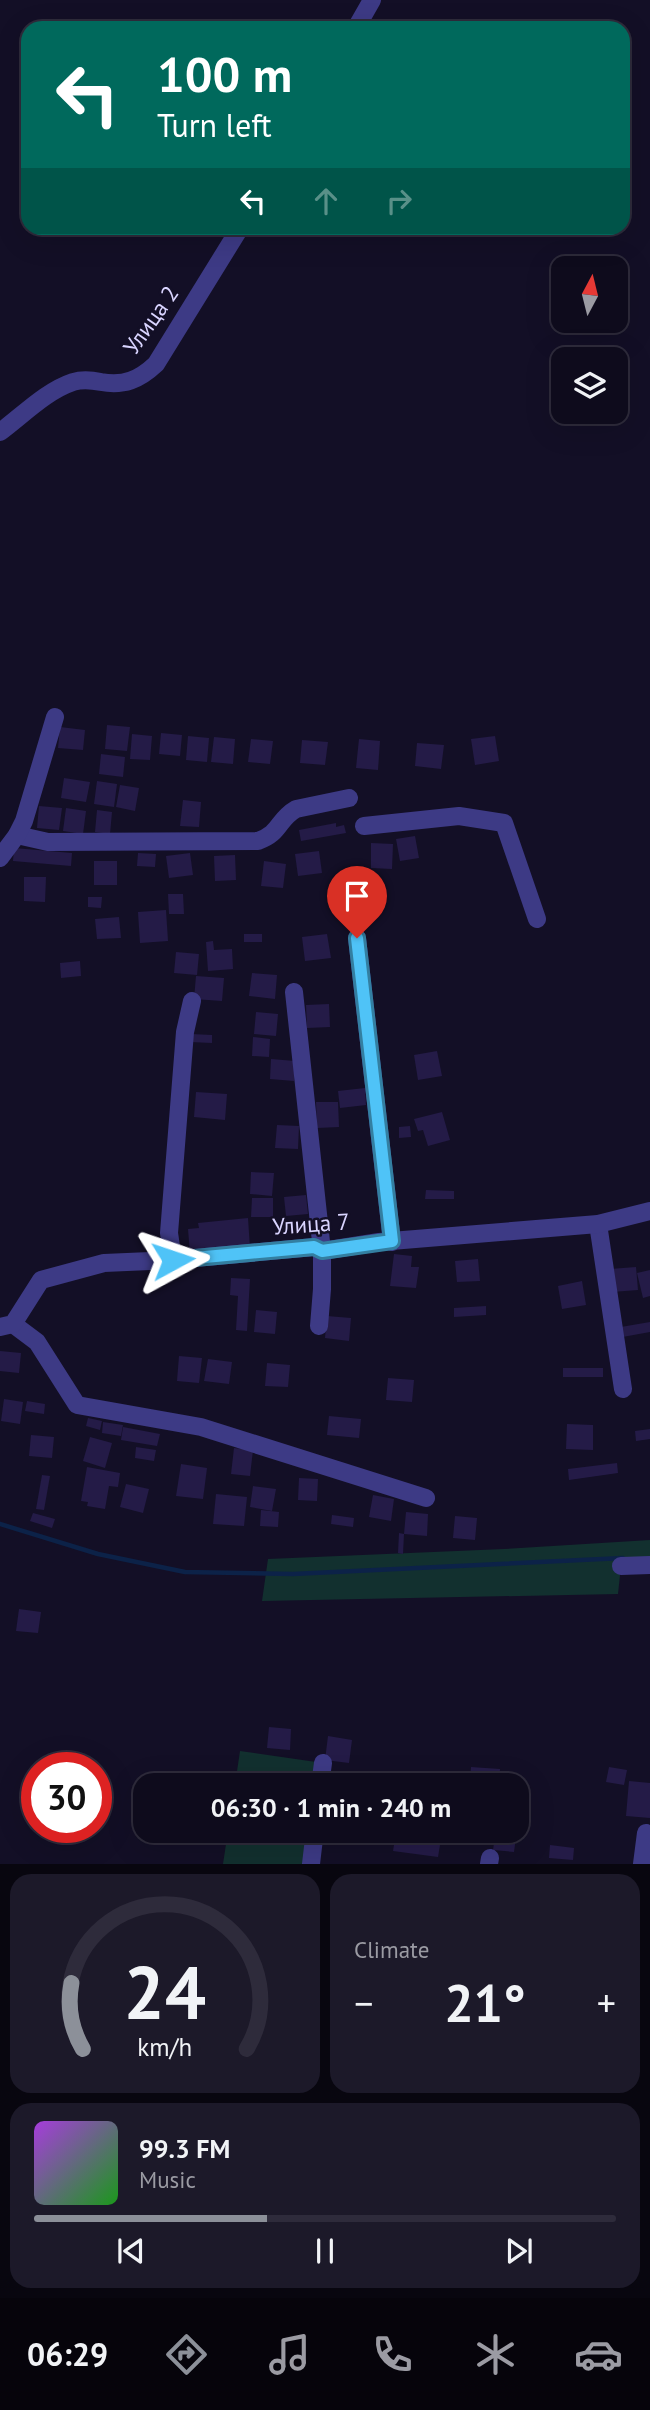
<!DOCTYPE html>
<html lang="en">
<head>
<meta charset="utf-8">
<style>
  :root { --surface:#0e0b1c; --page:#1c1929; --text:#f1f3f6; --muted:#9b9ba3; --line:#2e2b3b; --accent:#8c9099 }
  body { margin:0; font-family:"PT Sans",sans-serif; background:var(--page); color:var(--text); height:100vh; display:flex; flex-direction:column; font-size:26px; white-space:nowrap }
  * { box-sizing:border-box; margin:0 }
  p { font-size:23px; color:var(--muted) }
  .icon { flex:none; width:38px; height:38px; fill:none; stroke:currentColor; stroke-width:2; stroke-linecap:round; stroke-linejoin:round }
  .map { position:relative; height:1864px; overflow:hidden }
  .panel { display:flex; flex-direction:column; gap:10px; padding:10px; background:#08060f; flex:1 }
  .panel>* { flex:none }
  .guide { position:absolute; left:21px; top:21px; width:609px; height:214px; border-radius:21px; box-shadow:0 7px 28px #0002,0 0 0 2px var(--line); background:#00695c; color:#fff; overflow:hidden }
  .needle { width:46px; rotate:7deg }
  .tools { position:absolute; left:551px; top:256px; display:grid; gap:14px }
  .tools a { display:grid; place-items:center; width:77px; height:77px; border-radius:14px; background:var(--surface); box-shadow:0 7px 28px #0002,0 0 0 2px var(--line); font-size:35px }
  .speed { position:absolute; left:21px; top:1752px; display:flex; gap:14px; font-size:35px; font-weight:700; text-align:center }
  .speed>* { display:grid; place-content:center; width:91px; height:91px; border-radius:50%; background:var(--surface); box-shadow:0 7px 28px #0002,0 0 0 2px var(--line); line-height:1 }
  .speed .limit { border:10px solid #d22; background:#fff; color:#111 }
  .pin { position:absolute; display:grid; place-items:center; width:60px; height:60px; color:#fff; margin:-72px -30px; border-radius:50% 50% 50% 0; rotate:-45deg; box-shadow:0 0 7px #0007 }
  .pin .icon { rotate:45deg }
  .me { position:absolute; width:77px; margin:-38px; rotate:85deg; stroke-linejoin:round; filter:drop-shadow(0 0 5px #0008) }
  .turn { display:flex; align-items:center; gap:24px; height:147px; padding:0 21px; font-size:32px }
  .turn .icon { width:91px; height:91px; stroke-width:2.5 }
  .turn b { display:block; font-size:49px; line-height:60px }
  .lanes { display:flex; align-items:center; height:66px; padding:0 21px; background:#0003; justify-content:center; gap:35px; direction:ltr }
  .lanes .off { opacity:.35 }
  .big { font-size:52px; font-weight:700; line-height:1.1 }
  .panel .widget { flex:1; display:flex; flex-direction:column; justify-content:center; gap:10px; min-width:0; padding:0 24px; border-radius:21px; background:var(--page) }
  .panel .dial { align-items:center; gap:0 }
  .dial svg { height:182px; overflow:visible; fill:none; stroke:var(--line); stroke-width:7; stroke-linecap:round; text-anchor:middle }
  .dial text { fill:var(--text); stroke:none }
  .song { display:flex; align-items:center; gap:21px }
  .cover { width:84px; height:84px; border-radius:10px; background:linear-gradient(135deg,hsl(280 70% 55%),hsl(120 70% 35%)) }
  .played { height:7px; border-radius:4px; background:linear-gradient(90deg,var(--accent) 40%,var(--line) 40%) }
  .keys { display:flex; justify-content:space-around; direction:ltr }
  .heat { display:flex; justify-content:space-between; align-items:center; font-size:38px; direction:ltr }
  .panel .tiles { flex:1; display:grid; gap:10px; grid-template-columns:1fr 1fr }
  .widget:last-child { grid-column:span 2 }
  .trip { position:absolute; left:133px; top:1773px; width:396px; height:70px; border-radius:21px; background:var(--surface); box-shadow:0 7px 28px #0002,0 0 0 2px var(--line); font-weight:700; line-height:70px; text-align:center }
  .tab-bar { display:flex; height:112px; justify-content:space-around; align-items:center; background:#06040b; color:var(--muted) }
  .tab-bar .icon { width:49px; height:49px }
  .tab-bar .on { color:var(--accent) }
  .tab-bar b { font-size:32px; color:var(--text) }
  .map>svg:first-child { display:block }
  .green { fill:#12302f }
  .lines { fill:none; stroke-linecap:round; stroke-linejoin:round }
  .stream { stroke:#0c2248; stroke-width:4.5 }
  .building { fill:#241b47 }
  .minor { stroke:#3d3a85; stroke-width:18 }
  .route-casing { stroke:#337fa1; stroke-width:18 }
  .route { stroke:#4fc3f7; stroke-width:12 }
  .labels { text-anchor:middle; stroke-width:5; stroke-linejoin:round; paint-order:stroke }
  .street-label { font-size:23px; fill:#d9d4ff; stroke:#130f26 }
</style>
</head>
<body>
<div class="map">
<svg width="650" height="1864" viewBox="0 0 650 1864">
  <rect width="100%" height="100%" fill="#130f26"/>
  <g class="green">
    <path d="M650,1540V1565L621,1566L618,1594L262,1601L268,1559L504,1549Z"/>
    <path d="M240,1751L323,1763L320,1785H235Z"/>
    <path d="M228,1831H315L311,1864H223Z"/>
  </g>
  <g class="lines">
    <path class="stream" d="M0,1524L98,1554L185,1572L293,1574L623,1558"/>
  </g>
  <g class="building">
    <path d="M107,725L130,727L127,751L105,749Z"/>
    <path d="M60,727L85,730L83,750L58,748Z"/>
    <path d="M161,733L182,735L180,756L159,754Z"/>
    <path d="M132,734L152,736L150,760L130,759Z"/>
    <path d="M188,736L209,738L207,762L186,760Z"/>
    <path d="M495,736L499,761L475,765L471,739Z"/>
    <path d="M214,737L235,739L233,764L211,762Z"/>
    <path d="M251,739L273,741L270,764L248,762Z"/>
    <path d="M359,739L380,741L378,770L356,768Z"/>
    <path d="M302,740L328,742L325,765L300,763Z"/>
    <path d="M417,743L444,745L441,769L415,766Z"/>
    <path d="M101,754L125,757L123,777L99,774Z"/>
    <path d="M64,778L90,782L86,802L61,798Z"/>
    <path d="M97,781L117,784L114,807L94,804Z"/>
    <path d="M120,785L139,788L135,811L116,807Z"/>
    <path d="M183,800L201,802L199,827L180,826Z"/>
    <path d="M39,806L62,808L59,830L37,828Z"/>
    <path d="M66,808L86,811L83,834L63,831Z"/>
    <path d="M97,810L112,812L110,834L95,832Z"/>
    <path d="M336,823V827L344,825L346,833L301,841L299,830Z"/>
    <path d="M415,836L419,858L400,861L396,839Z"/>
    <path d="M371,843L393,844L392,869L371,868Z"/>
    <path d="M14,848L72,853L71,866L13,861Z"/>
    <path d="M319,851L322,873L298,876L295,854Z"/>
    <path d="M138,853L156,854L155,867L137,866Z"/>
    <path d="M190,853L193,875L169,878L166,856Z"/>
    <path d="M235,855L236,880L215,881L214,856Z"/>
    <rect x="94" y="861" width="23" height="24"/>
    <path d="M264,861L286,864L283,888L261,886Z"/>
    <path d="M24,877H46L45,902L24,901Z"/>
    <path d="M168,894H183L184,914H169Z"/>
    <path d="M88,897H102L101,908L88,907Z"/>
    <path d="M166,910L168,941L140,943L138,912Z"/>
    <path d="M119,917L121,938L97,939L95,919Z"/>
    <rect x="244" y="934" width="18" height="8"/>
    <path d="M327,934L331,958L305,961L302,937Z"/>
    <path d="M213,941L214,950L232,949L233,969L208,971L206,942Z"/>
    <path d="M176,952L199,954L197,975L174,973Z"/>
    <path d="M80,961L81,976L61,978L60,963Z"/>
    <path d="M252,973L277,975L275,999L249,996Z"/>
    <path d="M196,976L224,978L222,1001L194,999Z"/>
    <path d="M329,1004L330,1027L307,1028L306,1005Z"/>
    <path d="M256,1012L278,1014L276,1036L254,1034Z"/>
    <path d="M191,1034L212,1035V1043L190,1042Z"/>
    <path d="M253,1037L270,1039L269,1057L252,1056Z"/>
    <path d="M437,1051L442,1076L418,1080L414,1055Z"/>
    <path d="M271,1059L295,1061L294,1081L270,1079Z"/>
    <path d="M365,1088L366,1105L340,1108L338,1091Z"/>
    <path d="M196,1092L227,1094L225,1120L194,1117Z"/>
    <path d="M316,1102H338L339,1127L317,1128Z"/>
    <path d="M442,1112L450,1140L428,1146L423,1130L418,1131L414,1119Z"/>
    <path d="M277,1125L299,1126L298,1149L275,1148Z"/>
    <path d="M410,1126L411,1137L399,1138V1127Z"/>
    <path d="M251,1172L274,1173L272,1196L250,1194Z"/>
    <path d="M426,1190L454,1191V1199H425Z"/>
    <path d="M306,1195L308,1214L286,1216L284,1197Z"/>
    <path d="M252,1198H273V1217H251Z"/>
    <path d="M248,1218L250,1248L190,1254L188,1229L199,1228L198,1223Z"/>
    <path d="M394,1254L412,1256L411,1267H419L416,1288L390,1286Z"/>
    <path d="M478,1259L480,1281L457,1282L455,1261Z"/>
    <path d="M636,1267L638,1290L612,1292L610,1269Z"/>
    <path d="M650,1270V1296L643,1298L637,1273Z"/>
    <path d="M231,1278L250,1279L247,1331L236,1330L238,1296L230,1295Z"/>
    <path d="M582,1281L586,1305L562,1309L558,1286Z"/>
    <path d="M486,1306V1315L454,1317V1308Z"/>
    <path d="M256,1310L277,1312L275,1334L254,1332Z"/>
    <path d="M327,1316L351,1318L349,1341L325,1338Z"/>
    <path d="M650,1322V1332L617,1338L615,1328Z"/>
    <path d="M0,1351L21,1353L19,1373L0,1371Z"/>
    <path d="M179,1356L202,1358L199,1383L177,1381Z"/>
    <path d="M208,1359L232,1362L229,1384L204,1381Z"/>
    <path d="M267,1363L290,1365L288,1387L265,1386Z"/>
    <rect x="563" y="1368" width="40" height="9"/>
    <path d="M388,1378L414,1380L412,1402L386,1400Z"/>
    <path d="M4,1399L23,1402L20,1424L1,1421Z"/>
    <path d="M27,1401L45,1404L44,1414L25,1411Z"/>
    <path d="M329,1416L361,1419L359,1438L327,1435Z"/>
    <path d="M88,1418L102,1421L100,1430L86,1426Z"/>
    <path d="M103,1422L123,1425L121,1436L102,1433Z"/>
    <path d="M567,1424L593,1425V1450L566,1449Z"/>
    <path d="M123,1427L160,1434L157,1446L121,1440Z"/>
    <path d="M650,1429V1439L636,1441L635,1431Z"/>
    <path d="M31,1435L54,1437L52,1458L29,1456Z"/>
    <path d="M90,1437L112,1443L105,1468L83,1461Z"/>
    <path d="M136,1447L156,1450L154,1461L135,1458Z"/>
    <path d="M234,1448L253,1450L250,1476L231,1474Z"/>
    <path d="M617,1463L618,1473L569,1480L568,1469Z"/>
    <path d="M181,1464L207,1468L203,1499L176,1496Z"/>
    <path d="M87,1467L120,1473L118,1487L109,1486L105,1509L87,1506L88,1502L81,1501Z"/>
    <path d="M42,1475L50,1476L44,1510L36,1509Z"/>
    <path d="M299,1478L318,1479L317,1501L298,1500Z"/>
    <path d="M126,1484L149,1489L143,1513L120,1507Z"/>
    <path d="M253,1486L276,1489L272,1511L250,1507Z"/>
    <path d="M216,1494L247,1497L244,1526L213,1524Z"/>
    <path d="M373,1495L394,1499L391,1521L369,1517Z"/>
    <path d="M261,1510L279,1512L278,1527L260,1526Z"/>
    <path d="M406,1512L428,1514L427,1536L404,1534L403,1554L398,1553L399,1533L404,1534Z"/>
    <path d="M33,1513L55,1519L52,1528L30,1521Z"/>
    <path d="M332,1515L354,1518L353,1527L331,1524Z"/>
    <path d="M455,1516L477,1518L475,1540L453,1538Z"/>
    <path d="M19,1609L41,1612L38,1633L16,1631Z"/>
    <path d="M269,1727L291,1729L290,1750L267,1748Z"/>
    <path d="M328,1736L352,1740L349,1763L325,1760Z"/>
    <path d="M471,1767L500,1769L499,1782L470,1780Z"/>
    <path d="M609,1767L627,1770L624,1785L606,1782Z"/>
    <path d="M629,1781L650,1783V1818L626,1816Z"/>
    <path d="M467,1830H492L490,1841L465,1838Z"/>
    <path d="M496,1830H517L514,1852L493,1850Z"/>
    <path d="M395,1839L440,1845L438,1857L393,1851Z"/>
    <path d="M550,1845L574,1848L573,1860L549,1858Z"/>
  </g>
  <g class="lines">
    <g class="minor">
      <path d="M356,28L372,0"/>
      <path d="M0,432C23,415 46,391 73,382C83,379 91,380 101,382C124,386 139,380 156,364L240,228"/>
      <path d="M364,826L459,816L504,823L537,919"/>
      <path d="M17,835L48,842L258,841C281,833 277,820 296,809L349,798"/>
      <path d="M0,858L17,835L24,821L55,717"/>
      <path d="M357,938L392,1242"/>
      <path d="M294,992L322,1251V1289L319,1326"/>
      <path d="M598,1224L623,1389"/>
      <path d="M173,1260L169,1233L185,1032L192,1001"/>
      <path d="M13,1324L37,1342L77,1405L201,1427L426,1498"/>
      <path d="M0,1327L13,1324L41,1280L104,1263L173,1260L314,1247L322,1251L379,1242L598,1224L650,1211"/>
      <path d="M621,1566L650,1565"/>
      <path d="M320,1785L323,1763"/>
      <path d="M311,1864L315,1830"/>
      <path d="M489,1864L490,1858"/>
      <path d="M642,1864L646,1833"/>
    </g>
  </g>
  <g class="lines">
    <defs>
      <path id="route" d="M173,1260L314,1247L322,1251L392,1241L357,938"/>
    </defs>
    <use href="#route" class="route-casing"/>
    <use href="#route" class="route"/>
  </g>
  <g class="labels">
    <g class="street-label">
      <text transform="translate(151 320) rotate(-55)" y="8">Улица 2</text>
      <text transform="translate(311 1224) rotate(-4)" y="8">Улица 7</text>
    </g>
  </g>
</svg>
<div class="tools">
<a><svg class="needle" viewBox="-14 -14 28 28"><path d="M0-13l5 13h-10z" fill="#e53935"/><path d="M0 13l5-13h-10z" fill="#9b9ba3"/></svg></a>
<a><svg class="icon" aria-label="layers" viewBox="0 0 24 24"><path d="M12 4l9 5-9 5-9-5zM3 14l9 5 9-5"/></svg></a>
</div>
<div class="speed"><div class="limit">30</div></div>
<div class="pin" style="left:357px;top:938px;background:#d93025"><svg class="icon" aria-label="arrive" viewBox="0 0 24 24"><path d="M6 21V4h12l-3 4 3 4H6"/></svg></div>
<svg class="me" style="left:173px;top:1260px" viewBox="-20 -20 40 40"><path d="M0-17L14 15 0 8-14 15z" fill="#4fc3f7" stroke="#fff" stroke-width="4"/></svg>
<div class="trip">06:30 · 1 min · 240 m</div>
<div class="guide">
<div class="turn"><svg class="icon" aria-label="left" viewBox="0 0 24 24"><path d="M17 20v-9H6M10 6l-5 5 5 5"/></svg><div><b>100 m</b>Turn left</div></div>
<div class="lanes"><svg class="icon" aria-label="left" viewBox="0 0 24 24"><path d="M17 20v-9H6M10 6l-5 5 5 5"/></svg><svg class="icon off" aria-label="ahead" viewBox="0 0 24 24"><path d="M12 20V5M6 11l6-6 6 6"/></svg><svg class="icon off" aria-label="right" viewBox="0 0 24 24"><path d="M7 20v-9h11M14 6l5 5-5 5"/></svg></div>
</div>
</div>
<section class="panel">
<div class="tiles">
<div class="widget dial"><svg viewBox="0 0 100 80">
<path d="M14 69A42 42 0 1 1 86 69"/>
<path d="M14 69A42 42 0 0 1 9 40" stroke="#8c9099"/>
<text x="50" y="56" font-size="32" font-weight="700">24</text>
<text x="50" y="72" font-size="11">km/h</text>
</svg></div>
<div class="widget"><p>Climate</p>
<div class="heat"><a>−</a><b class="big">21°</b><a>+</a></div>
</div>
<div class="widget">
<div class="song"><i class="cover"></i><div><b>99.3 FM</b><p>Music</p></div></div>
<div class="played"></div>
<div class="keys"><svg class="icon" aria-label="previous" viewBox="0 0 24 24"><path d="M18 5L8 12l10 7zM5 5v14"/></svg><svg class="icon" aria-label="pause" viewBox="0 0 24 24"><path d="M8 5v14M16 5v14"/></svg><svg class="icon" aria-label="next" viewBox="0 0 24 24"><path d="M6 5l10 7-10 7zM19 5v14"/></svg></div>
</div>
</div>
</section>
<nav class="tab-bar">
<b>06:29</b>
<svg class="icon on" aria-label="directions" viewBox="0 0 24 24"><path d="M12 3l9 9-9 9-9-9zM9 14v-3h6M13 9l2 2-2 2"/></svg>
<svg class="icon" aria-label="music" viewBox="0 0 24 24"><path d="M9 18V5l10-2v13"/><circle cx="6" cy="18" r="3"/><circle cx="16" cy="16" r="3"/></svg>
<svg class="icon" aria-label="phone" viewBox="0 0 24 24"><path d="M5 4h4l2 5-3 2q2 4 5 5l2-3 5 2v4C11 20 4 13 5 4z"/></svg>
<svg class="icon" aria-label="climate" viewBox="0 0 24 24"><path d="M12 3v18M4 7l16 10M4 17L20 7"/></svg>
<svg class="icon" aria-label="car" viewBox="0 0 24 24"><path d="M5 17H2v-5l4-1 3-4h7l3 4 3 1v5h-3M9 17h6M6 11h13"/><circle cx="7" cy="17" r="2"/><circle cx="17" cy="17" r="2"/></svg>
</nav>
</body>
</html>
